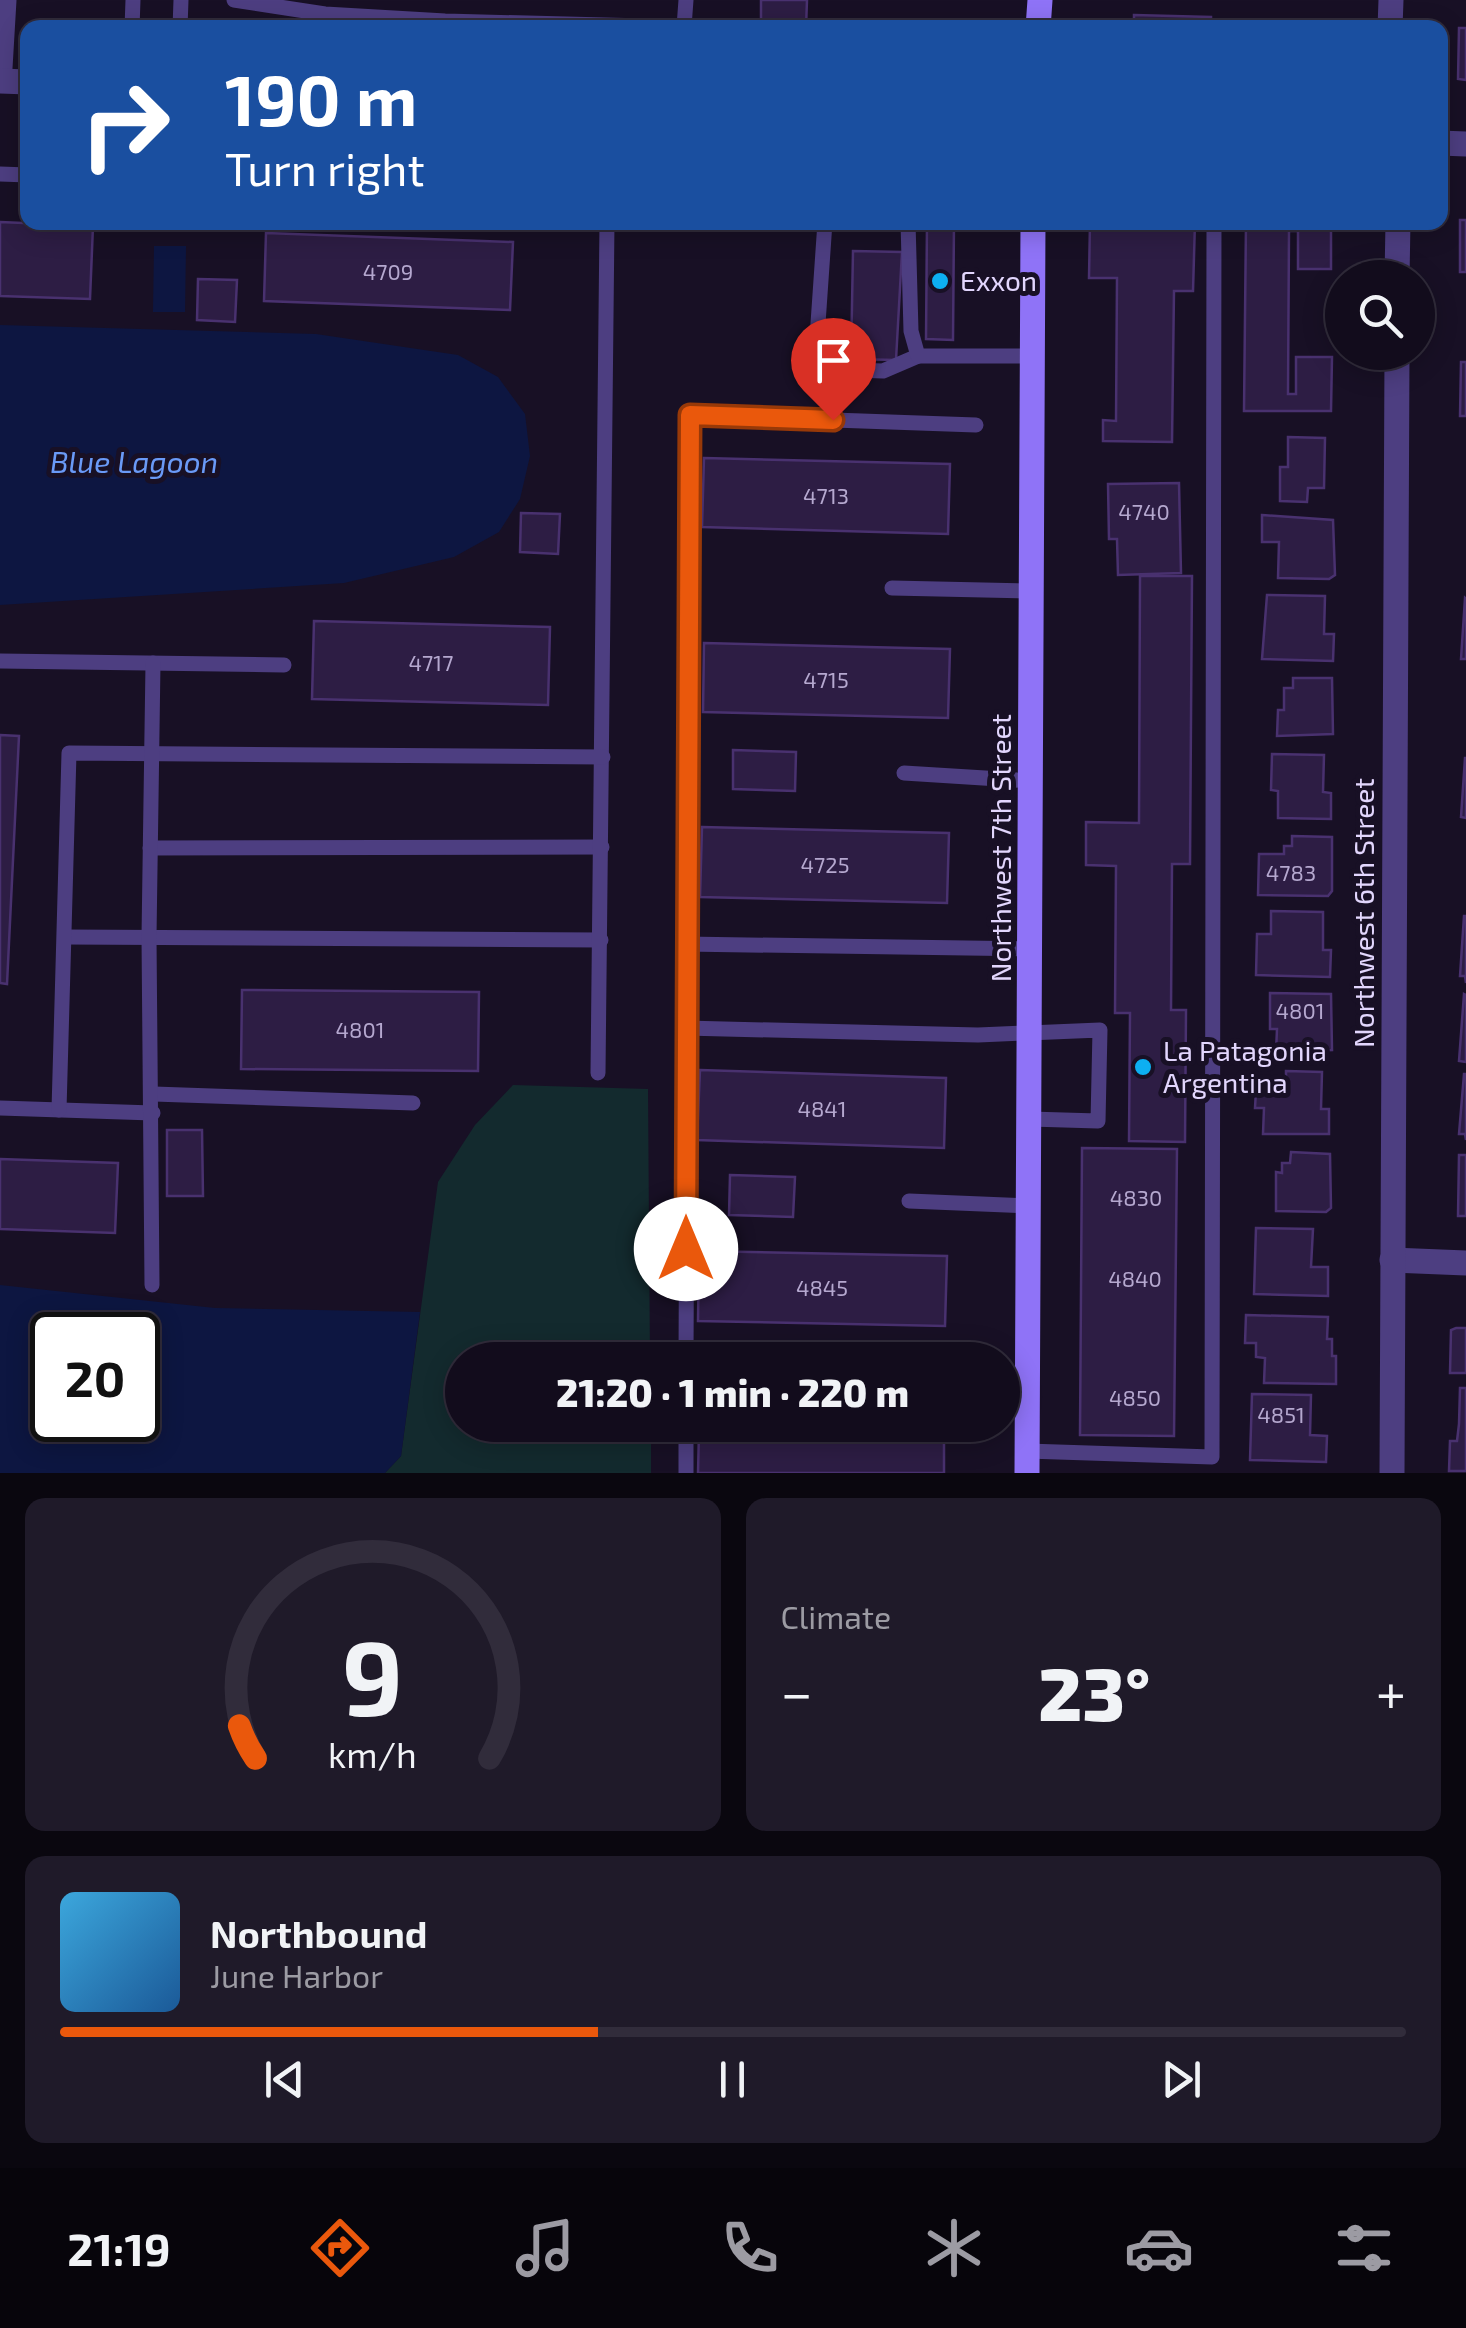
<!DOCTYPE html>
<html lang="en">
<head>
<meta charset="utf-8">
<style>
  :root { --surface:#120c1c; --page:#1f1a29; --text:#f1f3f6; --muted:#9c9ba3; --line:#312c3b; --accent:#ea580c }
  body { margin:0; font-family:"Exo 2",sans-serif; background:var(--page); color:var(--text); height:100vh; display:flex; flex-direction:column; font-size:38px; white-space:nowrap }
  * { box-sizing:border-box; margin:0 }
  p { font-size:32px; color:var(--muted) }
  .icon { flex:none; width:55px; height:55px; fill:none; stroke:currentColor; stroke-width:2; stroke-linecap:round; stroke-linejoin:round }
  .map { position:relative; height:1473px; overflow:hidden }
  .side { display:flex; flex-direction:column; gap:25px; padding:25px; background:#0a070f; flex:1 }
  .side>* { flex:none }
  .hud { position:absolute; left:20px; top:20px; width:1428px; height:210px; border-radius:20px; box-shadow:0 5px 25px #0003,0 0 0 2px var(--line); background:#1a4fa0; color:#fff; overflow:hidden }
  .buttons { position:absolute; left:1325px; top:260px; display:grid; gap:20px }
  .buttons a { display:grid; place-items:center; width:110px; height:110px; border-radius:50%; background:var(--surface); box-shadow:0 5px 25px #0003,0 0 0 2px var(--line); font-size:50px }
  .speed { position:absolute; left:30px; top:1312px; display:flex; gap:20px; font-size:50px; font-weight:700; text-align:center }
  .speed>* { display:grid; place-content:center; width:130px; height:130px; border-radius:50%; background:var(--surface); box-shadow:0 5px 25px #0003,0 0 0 2px var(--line); line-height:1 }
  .speed .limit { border:5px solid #111; border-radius:15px; background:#fff; color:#111 }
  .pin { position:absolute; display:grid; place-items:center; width:85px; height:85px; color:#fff; margin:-102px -42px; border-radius:50% 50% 50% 0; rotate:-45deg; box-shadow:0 0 10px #0007 }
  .pin .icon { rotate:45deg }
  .me { position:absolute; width:110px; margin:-55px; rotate:0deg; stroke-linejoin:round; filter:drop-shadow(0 0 8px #0008) }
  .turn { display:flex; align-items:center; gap:35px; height:210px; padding:0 40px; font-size:45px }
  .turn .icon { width:130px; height:130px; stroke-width:2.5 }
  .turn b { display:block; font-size:70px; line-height:85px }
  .big { font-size:75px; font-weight:800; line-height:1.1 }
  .side .widget { flex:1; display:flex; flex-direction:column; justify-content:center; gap:15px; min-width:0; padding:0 35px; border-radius:20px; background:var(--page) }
  .side .dial { align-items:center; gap:0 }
  .dial svg { height:260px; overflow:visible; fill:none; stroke:var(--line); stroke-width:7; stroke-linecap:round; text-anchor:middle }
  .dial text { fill:var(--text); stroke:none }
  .song { display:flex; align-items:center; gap:30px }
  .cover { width:120px; height:120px; border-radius:15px; background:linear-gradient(135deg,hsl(200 70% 55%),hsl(210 70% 35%)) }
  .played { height:10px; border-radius:5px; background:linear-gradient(90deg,var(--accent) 40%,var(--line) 40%) }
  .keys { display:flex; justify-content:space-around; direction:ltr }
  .heat { display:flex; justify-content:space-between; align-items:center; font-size:55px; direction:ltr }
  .side .tiles { flex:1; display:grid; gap:25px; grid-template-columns:1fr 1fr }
  .widget:last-child { grid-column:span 2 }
  .trip { position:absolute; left:445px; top:1342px; width:575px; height:100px; border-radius:50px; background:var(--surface); box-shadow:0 5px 25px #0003,0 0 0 2px var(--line); font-weight:800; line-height:100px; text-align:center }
  .tabs { display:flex; height:160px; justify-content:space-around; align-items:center; background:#07050b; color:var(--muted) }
  .tabs .icon { width:70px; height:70px }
  .tabs .active { color:var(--accent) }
  .tabs b { font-size:45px; color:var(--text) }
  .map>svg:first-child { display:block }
  .green { fill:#132a2e }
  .water { fill:#0d1641; fill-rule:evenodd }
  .building { fill:#2d1d44; stroke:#49316f; stroke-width:2.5 }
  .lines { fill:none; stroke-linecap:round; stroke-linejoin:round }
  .service { stroke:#4d3e81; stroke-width:15 }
  .minor { stroke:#4d3e81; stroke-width:25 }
  .tertiary { stroke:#4d3e81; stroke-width:25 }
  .secondary { stroke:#8f73f7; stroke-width:25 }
  .route-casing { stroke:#983908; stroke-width:25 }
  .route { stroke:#ea580c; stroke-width:18 }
  .poi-dot { fill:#0daff1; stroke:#181025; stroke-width:4 }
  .labels { text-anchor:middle; stroke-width:10; stroke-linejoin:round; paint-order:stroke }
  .number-label { font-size:22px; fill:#b5a8cf }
  .poi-label { font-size:28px; fill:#e2d6fd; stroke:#181025; text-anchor:start }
  .street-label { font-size:28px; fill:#e2d6fd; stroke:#181025 }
  .water-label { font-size:30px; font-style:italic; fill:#6a9af7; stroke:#181025 }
</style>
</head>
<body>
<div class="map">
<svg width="1466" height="1473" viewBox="0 0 1466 1473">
  <rect width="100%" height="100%" fill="#181025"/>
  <path class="green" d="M513,1085L648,1089L650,1360H462V1425H651V1473H385L401,1456L438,1182L475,1125Z"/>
  <g class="water">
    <path d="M154,246H186L185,312H153Z"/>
    <path d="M0,325L316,334L458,355L498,377L525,414L530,456L520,499L499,532L454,557L344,583L0,605Z"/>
    <path d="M0,1285L215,1308L420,1312L401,1456L385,1473H0ZM52,1335H138V1420H52Z"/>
  </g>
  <g class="building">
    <path d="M761,0H807L806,28H761Z"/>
    <path d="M1134,15L1211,17V28H1134Z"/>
    <path d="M1281,20L1316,22L1315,28H1280Z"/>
    <path d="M1459,28H1466V80L1458,79Z"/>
    <rect x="1460" y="220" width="6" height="52"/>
    <path d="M0,222L93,226L90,299L0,296Z"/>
    <path d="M927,222H954L953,340L926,339Z"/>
    <path d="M1090,222H1195L1193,291H1174L1172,442L1103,441V420L1116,421L1117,278H1089Z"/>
    <path d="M1246,222H1331V269H1298V231H1289L1288,394H1296V357H1332L1331,411H1244Z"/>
    <path d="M266,233L513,242L510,310L264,301Z"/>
    <path d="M853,251L902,252L896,360L851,359Z"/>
    <path d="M198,279L237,280L235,322L197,320Z"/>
    <path d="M1461,362H1466V416H1460Z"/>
    <path d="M1288,437L1325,438L1324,488H1308L1307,502L1280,501V467H1288Z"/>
    <path d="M704,458L950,464L948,534L702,527Z"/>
    <path d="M1179,483L1181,573L1118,575L1117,539H1109L1108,484Z"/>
    <path d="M521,513L560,514L558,554L520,552Z"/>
    <path d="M1262,515L1333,520L1335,575L1329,579L1278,578L1279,542H1262Z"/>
    <path d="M1140,576H1192L1190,864H1172L1171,1010H1186L1185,1142L1129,1141L1130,1013H1115L1116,866L1086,865V822L1139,823Z"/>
    <path d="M1267,595L1325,596L1324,634H1334L1333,661L1262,659Z"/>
    <path d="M1465,598L1466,599V659H1461Z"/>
    <path d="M314,621L550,627L548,705L312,699Z"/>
    <path d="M704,643L950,649L948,718L703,712Z"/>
    <path d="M1293,678H1332L1333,734L1277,736L1278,710H1284V688H1293Z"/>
    <path d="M0,735L19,736L7,984L0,983Z"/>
    <path d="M733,750L796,752L795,791L733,789Z"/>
    <path d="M1272,754L1324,755L1323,792L1331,793V819L1278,818V791L1271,790Z"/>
    <path d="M1465,758H1466V818L1461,817Z"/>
    <path d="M702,827L949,833L947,903L700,897Z"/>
    <path d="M1292,836L1332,837V891L1328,896L1258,895L1259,854H1284V846H1292Z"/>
    <path d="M1271,911L1323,912V950H1331L1330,977L1256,975L1257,934H1271Z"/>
    <path d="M1464,916H1466V983L1465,976H1460Z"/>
    <path d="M242,990L479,992L478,1071L241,1069Z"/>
    <path d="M1270,993L1331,994L1332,1050L1276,1052L1277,1029H1270Z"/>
    <path d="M1464,994L1466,995V1062L1459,1061Z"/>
    <path d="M700,1070L946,1078L944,1148L697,1140Z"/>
    <path d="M1286,1071L1322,1072L1321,1109H1329V1134H1263L1264,1108H1255L1256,1090L1286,1091Z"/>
    <path d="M1464,1074H1466V1140L1465,1134H1459Z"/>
    <path d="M167,1130H202L203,1196H167Z"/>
    <path d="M1082,1148L1177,1149L1174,1436L1080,1435Z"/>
    <path d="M1291,1152L1330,1154L1331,1208L1326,1212L1276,1211V1172L1282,1173V1163H1290Z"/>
    <path d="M1459,1155H1466V1216H1458Z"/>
    <path d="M0,1159L118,1163L115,1233L0,1229Z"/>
    <path d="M730,1175L795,1177L793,1217L729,1215Z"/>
    <path d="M1256,1228L1313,1229L1311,1267H1328V1296L1254,1294Z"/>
    <path d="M699,1251L947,1256L945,1326L698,1321Z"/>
    <path d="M1246,1315L1328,1317L1327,1339H1332V1356H1336V1384L1264,1383L1265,1358L1256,1357V1343H1245Z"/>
    <path d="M1456,1328H1466V1373H1450L1451,1330Z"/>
    <path d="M1460,1388H1466V1471H1449L1450,1441H1457L1459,1424Z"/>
    <path d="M1252,1394L1311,1395L1310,1435L1327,1436L1326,1462L1250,1460Z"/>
    <path d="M699,1431L944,1437V1473H698Z"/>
  </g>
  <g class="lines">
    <g class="service">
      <path d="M234,0L325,14L445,21L684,27L686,0"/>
      <path d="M132,28L133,0"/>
      <path d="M180,28L181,0"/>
      <path d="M839,28H898"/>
      <path d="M0,174L28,175"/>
      <path d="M825,222L817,338L824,369L883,371L918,356"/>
      <path d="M908,222L911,331L918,356H1032"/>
      <path d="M892,588L1031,591"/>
      <path d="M0,661L284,665"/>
      <path d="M904,773L1032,781"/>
      <path d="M150,848L602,847"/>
      <path d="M65,937L601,940"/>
      <path d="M685,944L1031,949"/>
      <path d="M685,1028L978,1035L1100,1030L1098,1121L1030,1119"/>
      <path d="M598,1073L607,222"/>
      <path d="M154,1094L413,1103"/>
      <path d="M0,1108L153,1113"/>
      <path d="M59,1110L69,753L603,757"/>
      <path d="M909,1201L1029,1206"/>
      <path d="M152,1285L149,937L153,663"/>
      <path d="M686,1360L690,415L976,425"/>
      <path d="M1002,1385H1028"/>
      <path d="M686,1425V1473"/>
      <path d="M1027,1451L1212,1457L1214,222"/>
    </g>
    <g class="minor">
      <path d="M1390,28L1391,0"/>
      <path d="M1397,278L1398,222"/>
      <path d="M1392,1260L1466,1263"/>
      <path d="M1392,1473L1397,352"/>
    </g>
    <g class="tertiary">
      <path d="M0,68L4,0"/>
      <path d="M0,81L28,82"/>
      <path d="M1440,143L1466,144"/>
    </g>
    <g class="secondary">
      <path d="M1038,28L1040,0"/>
      <path d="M1027,1473L1033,222"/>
    </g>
  </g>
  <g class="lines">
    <defs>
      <path id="route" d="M686,1249L690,415L833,420"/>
    </defs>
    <use href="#route" class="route-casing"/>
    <use href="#route" class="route"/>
  </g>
  <g class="poi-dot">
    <circle cx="940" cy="281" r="10"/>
    <circle cx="1143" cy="1067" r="10"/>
  </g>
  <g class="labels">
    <g class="number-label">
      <text x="388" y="280">4709</text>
      <text x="826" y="504">4713</text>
      <text x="1144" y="520">4740</text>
      <text x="431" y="671">4717</text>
      <text x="826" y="688">4715</text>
      <text x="825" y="873">4725</text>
      <text x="1291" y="881">4783</text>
      <text x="1300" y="1019">4801</text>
      <text x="360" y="1038">4801</text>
      <text x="822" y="1117">4841</text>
      <text x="1136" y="1206">4830</text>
      <text x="1135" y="1287">4840</text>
      <text x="822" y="1296">4845</text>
      <text x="1135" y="1406">4850</text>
      <text x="1281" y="1423">4851</text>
    </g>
    <g class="poi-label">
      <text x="960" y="291">Exxon</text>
      <text x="1163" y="1061">La Patagonia<tspan x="1163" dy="32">Argentina</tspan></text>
    </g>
    <g class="street-label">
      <text transform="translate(1001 848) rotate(-90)" y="10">Northwest 7th Street</text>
      <text transform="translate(1364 913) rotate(-90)" y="10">Northwest 6th Street</text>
    </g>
    <g class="water-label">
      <text x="134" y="473">Blue Lagoon</text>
    </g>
  </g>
</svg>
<div class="buttons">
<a><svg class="icon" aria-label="search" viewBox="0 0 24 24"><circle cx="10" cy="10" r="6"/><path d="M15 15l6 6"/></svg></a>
</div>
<div class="speed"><div class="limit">20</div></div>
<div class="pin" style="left:833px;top:420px;background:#d93025"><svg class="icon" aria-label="arrive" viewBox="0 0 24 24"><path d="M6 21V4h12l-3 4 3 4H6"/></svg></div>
<svg class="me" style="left:686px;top:1249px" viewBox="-20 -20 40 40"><circle r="19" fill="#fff"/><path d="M0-13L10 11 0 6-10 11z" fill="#ea580c"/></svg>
<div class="trip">21:20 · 1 min · 220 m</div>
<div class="hud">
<div class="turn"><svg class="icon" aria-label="right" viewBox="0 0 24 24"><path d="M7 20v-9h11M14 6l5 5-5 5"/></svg><div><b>190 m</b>Turn right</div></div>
</div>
</div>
<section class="side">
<div class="tiles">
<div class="widget dial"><svg viewBox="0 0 100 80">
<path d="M14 69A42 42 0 1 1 86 69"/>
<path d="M14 69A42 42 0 0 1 9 59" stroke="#ea580c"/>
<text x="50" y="56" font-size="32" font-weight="700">9</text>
<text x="50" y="72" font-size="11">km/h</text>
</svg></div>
<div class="widget"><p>Climate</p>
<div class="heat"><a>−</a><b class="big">23°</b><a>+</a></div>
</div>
<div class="widget">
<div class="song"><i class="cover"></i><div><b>Northbound</b><p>June Harbor</p></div></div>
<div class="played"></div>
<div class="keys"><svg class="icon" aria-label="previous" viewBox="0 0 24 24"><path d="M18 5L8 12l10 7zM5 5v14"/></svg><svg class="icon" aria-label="pause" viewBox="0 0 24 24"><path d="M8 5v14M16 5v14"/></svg><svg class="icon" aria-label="next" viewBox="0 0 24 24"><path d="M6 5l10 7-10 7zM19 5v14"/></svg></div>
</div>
</div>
</section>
<nav class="tabs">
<b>21:19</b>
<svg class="icon active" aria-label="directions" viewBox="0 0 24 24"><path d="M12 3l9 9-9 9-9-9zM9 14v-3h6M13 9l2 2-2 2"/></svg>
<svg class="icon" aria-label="music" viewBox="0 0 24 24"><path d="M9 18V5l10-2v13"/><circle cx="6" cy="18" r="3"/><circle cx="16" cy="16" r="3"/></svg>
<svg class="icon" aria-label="phone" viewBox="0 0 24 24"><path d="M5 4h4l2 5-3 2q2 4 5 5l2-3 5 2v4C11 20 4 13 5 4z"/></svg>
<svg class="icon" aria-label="climate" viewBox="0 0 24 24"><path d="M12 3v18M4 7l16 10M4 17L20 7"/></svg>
<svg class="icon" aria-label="car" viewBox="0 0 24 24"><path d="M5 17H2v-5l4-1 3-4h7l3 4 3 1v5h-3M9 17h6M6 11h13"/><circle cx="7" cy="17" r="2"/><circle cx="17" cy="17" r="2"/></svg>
<svg class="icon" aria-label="filters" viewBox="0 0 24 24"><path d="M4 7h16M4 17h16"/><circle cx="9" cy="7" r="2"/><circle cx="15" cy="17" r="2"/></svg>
</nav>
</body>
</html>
